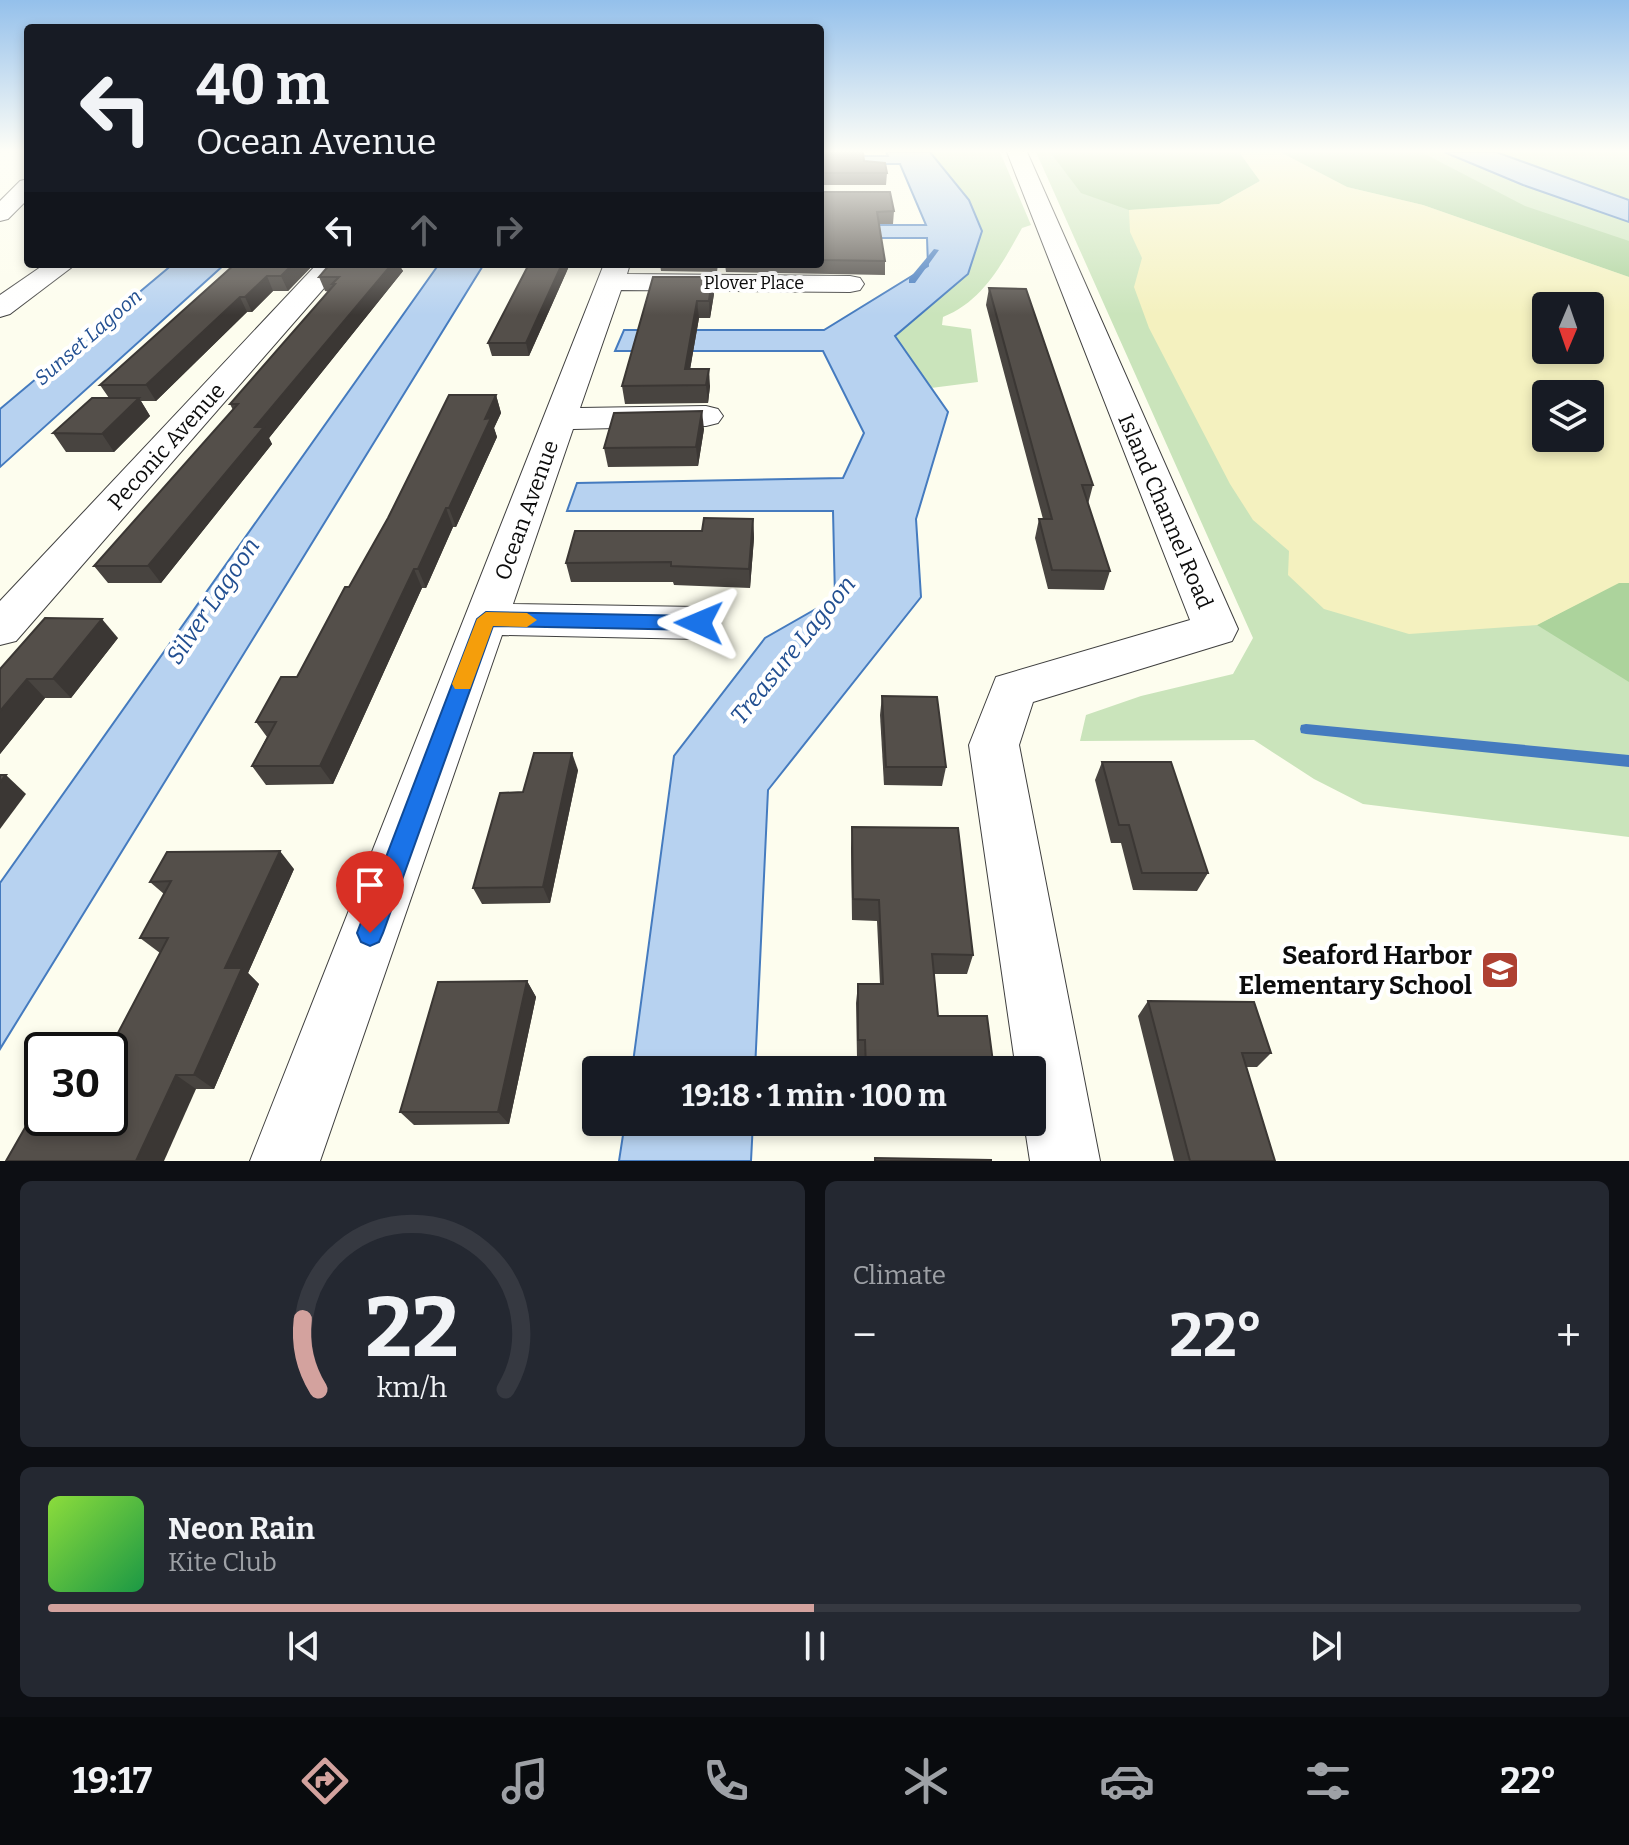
<!DOCTYPE html>
<html lang="en">
<head>
<meta charset="utf-8">
<style>
  :root { --surface:#171b24; --page:#242831; --text:#f1f3f6; --muted:#9ea1a6; --line:#363941; --accent:#d3a29e }
  body { margin:0; font-family:Bitter,serif; background:var(--page); color:var(--text); height:100vh; display:flex; flex-direction:column; font-size:30px; white-space:nowrap }
  * { box-sizing:border-box; margin:0 }
  p { font-size:26px; color:var(--muted) }
  .icon { flex:none; width:44px; height:44px; fill:none; stroke:currentColor; stroke-width:2; stroke-linecap:round; stroke-linejoin:round }
  .map { position:relative; height:1161px; overflow:hidden }
  .panel { display:flex; flex-direction:column; gap:20px; padding:20px; background:#0d0f14; flex:1 }
  .panel>* { flex:none }
  .banner { position:absolute; left:24px; top:24px; width:800px; height:244px; border-radius:8px; box-shadow:0 4px 12px #0003; background:#171b24; color:var(--text); overflow:hidden }
  .needle { width:52px; rotate:182deg }
  .tools { position:absolute; left:1532px; top:292px; display:grid; gap:16px }
  .tools a { display:grid; place-items:center; width:72px; height:72px; border-radius:8px; background:var(--surface); box-shadow:0 4px 12px #0003; font-size:40px }
  .speed { position:absolute; left:24px; top:1032px; display:flex; gap:16px; font-size:40px; font-weight:700; text-align:center }
  .speed>* { display:grid; place-content:center; width:104px; height:104px; border-radius:50%; background:var(--surface); box-shadow:0 4px 12px #0003; line-height:1 }
  .speed .limit { border:4px solid #111; border-radius:12px; background:#fff; color:#111 }
  .pin { position:absolute; display:grid; place-items:center; width:68px; height:68px; color:#fff; margin:-82px -34px; border-radius:50% 50% 50% 0; rotate:-45deg; box-shadow:0 0 8px #0007 }
  .pin .icon { rotate:45deg }
  .me { position:absolute; width:88px; margin:-44px; rotate:271deg; stroke-linejoin:round; filter:drop-shadow(0 0 6px #0008) }
  .turn { display:flex; align-items:center; gap:28px; height:168px; padding:0 40px; font-size:36px }
  .turn .icon { width:104px; height:104px; stroke-width:2.5 }
  .turn b { display:block; font-size:56px; line-height:68px }
  .lanes { display:flex; align-items:center; height:76px; padding:0 40px; background:#0003; justify-content:center; gap:40px; direction:ltr }
  .lanes .off { opacity:.35 }
  .big { font-size:60px; font-weight:700; line-height:1.1 }
  .panel .card { flex:1; display:flex; flex-direction:column; justify-content:center; gap:12px; min-width:0; padding:0 28px; border-radius:12px; background:var(--page) }
  .panel .dial { align-items:center; gap:0 }
  .dial svg { height:208px; overflow:visible; fill:none; stroke:var(--line); stroke-width:7; stroke-linecap:round; text-anchor:middle }
  .dial text { fill:var(--text); stroke:none }
  .song { display:flex; align-items:center; gap:24px }
  .cover { width:96px; height:96px; border-radius:12px; background:linear-gradient(135deg,hsl(90 70% 55%),hsl(140 70% 35%)) }
  .played { height:8px; border-radius:4px; background:linear-gradient(90deg,var(--accent) 50%,var(--line) 50%) }
  .keys { display:flex; justify-content:space-around; direction:ltr }
  .heat { display:flex; justify-content:space-between; align-items:center; font-size:44px; direction:ltr }
  .panel .tiles { flex:1; display:grid; gap:20px; grid-template-columns:1fr 1fr }
  .card:last-child { grid-column:span 2 }
  .trip { position:absolute; left:582px; top:1056px; width:464px; height:80px; border-radius:8px; background:var(--surface); box-shadow:0 4px 12px #0003; font-weight:700; line-height:80px; text-align:center }
  .tabs { display:flex; height:128px; justify-content:space-around; align-items:center; background:#090b0e; color:var(--muted) }
  .tabs .icon { width:56px; height:56px }
  .tabs .on { color:var(--accent) }
  .tabs b { font-size:36px; color:var(--text) }
  .map>svg:first-child { display:block }
  .green { fill:#cae4bb; fill-rule:evenodd }
  .forest { fill:#acd39c }
  .sand { fill:#f4f1bf; fill-rule:evenodd }
  .water { fill:#b7d2f0; stroke:#457bbf; stroke-width:2 }
  .lines { fill:none; stroke-linecap:round; stroke-linejoin:round }
  .stream { fill:#457bbf; fill-rule:evenodd }
  .street-casing { stroke:#3f3f3f; stroke-width:2 }
  .street { fill:#fff; fill-rule:evenodd }
  .wall { fill:#484440 }
  .shaded-wall { fill:#3b3734 }
  .building { fill:#544f4a; stroke:#3b3734; stroke-width:2 }
  .route { fill:#1a73e8; stroke:#114b97; stroke-width:2 }
  .slow { fill:#f59e0b }
  .labels { text-anchor:middle; stroke-width:8; stroke-linejoin:round; paint-order:stroke }
  .far-street-label { font-size:18px; fill:#0c0c0c; stroke:#fff }
  .far-water-label { font-size:20px; font-style:italic; fill:#224f91; stroke:#fff }
  .street-label { font-size:22px; fill:#0c0c0c; stroke:#fff }
  .water-label { font-size:24px; font-style:italic; fill:#224f91; stroke:#fff }
  .near-poi-label { font-size:26px; font-weight:bold; fill:#0c0c0c; stroke:#fff; text-anchor:end }
</style>
</head>
<body>
<div class="map">
<svg width="1629" height="1161" viewBox="0 0 1629 1161">
  <rect width="100%" height="100%" fill="#fdfdee"/>
  <g class="green">
    <path d="M930,152H1000L1031,225L1022,228C1002,264 983,301 943,317L942,325L971,329L978,382L931,388L895,336L968,274L969,200Z"/>
    <path d="M1036,152H1629V837L1363,804L1314,779L1254,740L1080,741L1086,715L1141,696L1233,674L1253,638ZM1546,306H1590V350H1546ZM1546,394H1590V438H1546Z"/>
  </g>
  <g class="forest">
    <path d="M1050,152H1239L1260,181L1219,204L1129,210L1081,193Z"/>
    <path d="M1280,152H1421L1525,206L1629,241V277L1423,205L1347,187Z"/>
    <path d="M1619,582L1629,583V682L1537,625Z"/>
  </g>
  <path class="sand" d="M1239,152H1280L1347,187L1423,205L1629,277V583H1619L1537,625L1409,634L1324,609L1288,575L1289,551L1253,520L1230,484L1149,328L1134,287L1142,258L1130,232L1129,210L1219,204L1260,181ZM1546,306H1590V350H1546ZM1546,394H1590V438H1546Z"/>
  <g class="water">
    <path d="M886,152H930L969,200L982,231L968,274L895,336L948,412L916,519L921,597L768,790L755,1070H632L674,756L765,638L835,598L833,511H567L577,483L843,478L864,433L823,351H615L624,330H824L928,266L927,238H820V225H926L900,164H820V156H888Z"/>
    <path d="M1444,152H1496L1629,200V222L1523,185Z"/>
    <path d="M173,264H225L0,467V409Z"/>
    <path d="M439,264H484L0,1049V883Z"/>
    <path d="M625,1122H753L751,1161H619Z"/>
  </g>
  <g class="lines">
    <g class="stream">
      <path d="M934,249L939,250L915,283H909V279Z"/>
      <path d="M1306,724L1629,755V767L1306,734L1301,733L1300,729L1301,725Z"/>
    </g>
    <defs>
      <g id="street">
        <path d="M1007,152H1027L1238,629L1232,641L1033,702L1019,745L1100,1161H1030L1024,1122H1032V1070H1016L969,745L996,677L1190,620Z"/>
        <path d="M28,179V199L8,219L0,221V201L20,181Z"/>
        <path d="M45,264H76L10,314L0,317V295Z"/>
        <path d="M317,264H345L16,641L0,645V601Z"/>
        <path d="M604,264H630L627,274L850,276L860,278L864,284L860,290L850,292L621,290L580,408L706,406L718,409L723,416L718,423L706,426L573,429L513,604L699,607L715,612L721,623L715,634L699,639L502,635L320,1161H250Z"/>
      </g>
    </defs>
    <use href="#street" class="street-casing"/>
    <use href="#street" class="street"/>
  </g>
  <g class="wall">
    <path d="M820,152L864,161L887,173L886,185H820Z"/>
    <path d="M820,192L894,211L893,224H879L885,261V275L726,272L725,264H820Z"/>
    <path d="M235,264H314L288,291H273L252,312H247L156,401H141L150,416L114,452H66L53,433L109,398L100,385Z"/>
    <path d="M330,264H405L401,268L403,271L269,438L272,444L161,583H108L94,566L233,410L230,404L329,292L325,291L319,277Z"/>
    <path d="M529,264H570L529,356H492L488,343Z"/>
    <path d="M660,264H718L717,272L661,271Z"/>
    <path d="M653,277L714,294L710,318H699L690,369L710,386L708,403L625,404L622,386Z"/>
    <path d="M989,288L1093,485L1088,504L1110,571L1104,590L1048,589L1035,538L1039,519H1043L986,305Z"/>
    <path d="M496,395L501,413L494,428L497,437L456,527H453L426,588H422L333,784L266,785L252,766L267,737L256,722L297,677L349,587Z"/>
    <path d="M704,429L698,466L608,467L604,448Z"/>
    <path d="M753,519L754,538L750,588L674,585L673,582H571L566,563Z"/>
    <path d="M118,638L71,698H45L0,754V669Z"/>
    <path d="M882,696L946,767L942,786L884,785L880,715Z"/>
    <path d="M1102,762L1208,873L1197,891L1133,890L1121,843H1111L1095,780Z"/>
    <path d="M578,770L550,903L482,904L473,888L523,792Z"/>
    <path d="M852,827L973,955L967,974H934L938,1016L994,1070H863V1058L857,1057L856,1003L858,984H880L877,921L852,920L851,848Z"/>
    <path d="M294,869L248,973L259,984L214,1089H196L69,1126L160,953L140,938L164,894L150,882Z"/>
    <path d="M527,981L536,997L509,1124L414,1125L400,1112Z"/>
    <path d="M1148,1001L1271,1053L1257,1067H1246L1275,1161H1174L1138,1016Z"/>
  </g>
  <g class="shaded-wall">
    <path d="M293,264H314L288,291L281,276Z"/>
    <path d="M392,264H405L401,268L403,271L269,438L272,444L161,583L148,566L255,427Z"/>
    <path d="M562,264H570L529,356L526,343Z"/>
    <path d="M267,276L273,291L252,312L245,297Z"/>
    <path d="M712,277L714,294L710,318L709,301Z"/>
    <path d="M240,297L247,312L156,401L146,385Z"/>
    <path d="M697,301L699,318L687,387L685,369Z"/>
    <path d="M709,369L710,386L708,403L706,385Z"/>
    <path d="M496,395L501,413L494,428L497,437L456,527L449,508L485,419Z"/>
    <path d="M139,398L150,416L114,452L102,434Z"/>
    <path d="M702,411L704,429L698,466L696,447Z"/>
    <path d="M446,508L453,527L426,588L418,569Z"/>
    <path d="M753,519L754,538L750,588L749,569Z"/>
    <path d="M414,569L422,588L333,784L320,766Z"/>
    <path d="M102,619L118,638L71,698L53,679Z"/>
    <path d="M27,679L45,698L0,754V711Z"/>
    <path d="M572,753L578,770L550,903L543,887Z"/>
    <path d="M6,775L26,794L0,829V782Z"/>
    <path d="M280,851L294,869L248,973L259,984L214,1089L194,1075L225,968Z"/>
    <path d="M527,981L536,997L509,1124L498,1112Z"/>
    <path d="M176,1075L196,1089L164,1161H136Z"/>
  </g>
  <g class="building">
    <path d="M820,152H863L864,161L885,163L887,173H820Z"/>
    <path d="M820,192H890L894,211L877,212L885,261L820,260Z"/>
    <path d="M235,264H293L281,276H267L245,297H240L146,385H100Z"/>
    <path d="M330,264H392L255,427H264L148,566H94L238,404H230L335,284H332L339,277H319Z"/>
    <path d="M529,264H562L526,343H488Z"/>
    <path d="M653,277H712L709,301H697L685,369H709L706,385L622,386Z"/>
    <path d="M989,288L1026,289L1093,485H1082L1110,571L1052,570L1039,519H1052Z"/>
    <path d="M449,395H496L485,419L491,418L449,508H446L418,569H414L320,766H252L276,722H256L281,677H297L345,587H349L388,518Z"/>
    <path d="M92,398H139L102,434L53,433Z"/>
    <path d="M702,411L696,447L604,448L614,413Z"/>
    <path d="M704,518L753,519L749,569L671,566V562L566,563L575,531H702Z"/>
    <path d="M45,618L102,619L53,679H27L0,711V669Z"/>
    <path d="M882,696L937,697L946,767H886Z"/>
    <path d="M534,753H572L543,887L473,888L500,793L523,792Z"/>
    <path d="M1102,762H1171L1208,873H1142L1129,825H1119Z"/>
    <path d="M0,775H6L0,782Z"/>
    <path d="M852,827L958,828L973,955L932,954L938,1016H987L994,1070H866L865,1040H858V984H883L879,900L853,899Z"/>
    <path d="M280,851L225,968H242L194,1075H176L136,1161H6L26,1126H69L73,1118H110V1050H109L168,938H140L171,881L150,882L167,852Z"/>
    <path d="M527,981L498,1112H400L438,982Z"/>
    <path d="M1148,1001L1254,1002L1271,1053H1242L1275,1161H1190Z"/>
    <path d="M875,1158L991,1160V1161H875Z"/>
  </g>
  <linearGradient id="sky" x2="0" y2="1"><stop stop-color="#94c0eb"/><stop offset="0.48" stop-color="#fefef7"/><stop offset="1" stop-color="#fefef7" stop-opacity="0"/></linearGradient>
  <rect width="1629" height="315" fill="url(#sky)"/>
  <path class="route" d="M486,612L699,616L708,623L699,630L493,626L383,933L379,942L370,946L361,942L357,933L477,619Z"/>
  <path class="slow" d="M486,612L527,613L537,620L527,627L493,626L470,689H455L452,684L477,619Z"/>
  <defs>
    <symbol id="school-square" viewBox="-11 -11 22 22"><rect x="-9" y="-9" width="18" height="18" rx="4" fill="#ae4032" stroke="#fff"/><path d="M0-5L7-2L0 1L-7-2ZM-4 1L0 2.5L4 1V4Q0 6-4 4Z" fill="#fff"/></symbol>
  </defs>
  <g fill-rule="evenodd">
    <use href="#school-square" x="1478" y="948" width="44" height="44"/>
  </g>
  <g class="labels">
    <g class="far-street-label">
      <text x="754" y="289">Plover Place</text>
    </g>
    <g class="far-water-label">
      <text transform="translate(88 337) rotate(-41)" y="7">Sunset Lagoon</text>
    </g>
    <g class="street-label">
      <text transform="translate(166 446) rotate(-48)" y="8">Peconic Avenue</text>
      <text transform="translate(526 510) rotate(-70)" y="8">Ocean Avenue</text>
      <text transform="translate(1166 511) rotate(67)" y="8">Island Channel Road</text>
    </g>
    <g class="water-label">
      <text transform="translate(213 601) rotate(-56)" y="8">Silver Lagoon</text>
      <text transform="translate(793 650) rotate(-51)" y="8">Treasure Lagoon</text>
    </g>
    <g class="near-poi-label">
      <text x="1472" y="964">Seaford Harbor<tspan x="1472" dy="30">Elementary School</tspan></text>
    </g>
  </g>
</svg>
<div class="tools">
<a><svg class="needle" viewBox="-14 -14 28 28"><path d="M0-13l5 13h-10z" fill="#e53935"/><path d="M0 13l5-13h-10z" fill="#9ea1a6"/></svg></a>
<a><svg class="icon" aria-label="layers" viewBox="0 0 24 24"><path d="M12 4l9 5-9 5-9-5zM3 14l9 5 9-5"/></svg></a>
</div>
<div class="speed"><div class="limit">30</div></div>
<div class="pin" style="left:370px;top:933px;background:#d93025"><svg class="icon" aria-label="arrive" viewBox="0 0 24 24"><path d="M6 21V4h12l-3 4 3 4H6"/></svg></div>
<svg class="me" style="left:699px;top:623px" viewBox="-20 -20 40 40"><path d="M0-17L14 15 0 8-14 15z" fill="#1a73e8" stroke="#fff" stroke-width="4"/></svg>
<div class="trip">19:18 · 1 min · 100 m</div>
<div class="banner">
<div class="turn"><svg class="icon" aria-label="left" viewBox="0 0 24 24"><path d="M17 20v-9H6M10 6l-5 5 5 5"/></svg><div><b>40 m</b>Ocean Avenue</div></div>
<div class="lanes"><svg class="icon" aria-label="left" viewBox="0 0 24 24"><path d="M17 20v-9H6M10 6l-5 5 5 5"/></svg><svg class="icon off" aria-label="ahead" viewBox="0 0 24 24"><path d="M12 20V5M6 11l6-6 6 6"/></svg><svg class="icon off" aria-label="right" viewBox="0 0 24 24"><path d="M7 20v-9h11M14 6l5 5-5 5"/></svg></div>
</div>
</div>
<section class="panel">
<div class="tiles">
<div class="card dial"><svg viewBox="0 0 100 80">
<path d="M14 69A42 42 0 1 1 86 69"/>
<path d="M14 69A42 42 0 0 1 8 42" stroke="#d3a29e"/>
<text x="50" y="56" font-size="32" font-weight="700">22</text>
<text x="50" y="72" font-size="11">km/h</text>
</svg></div>
<div class="card"><p>Climate</p>
<div class="heat"><a>−</a><b class="big">22°</b><a>+</a></div>
</div>
<div class="card">
<div class="song"><i class="cover"></i><div><b>Neon Rain</b><p>Kite Club</p></div></div>
<div class="played"></div>
<div class="keys"><svg class="icon" aria-label="previous" viewBox="0 0 24 24"><path d="M18 5L8 12l10 7zM5 5v14"/></svg><svg class="icon" aria-label="pause" viewBox="0 0 24 24"><path d="M8 5v14M16 5v14"/></svg><svg class="icon" aria-label="next" viewBox="0 0 24 24"><path d="M6 5l10 7-10 7zM19 5v14"/></svg></div>
</div>
</div>
</section>
<nav class="tabs">
<b>19:17</b>
<svg class="icon on" aria-label="directions" viewBox="0 0 24 24"><path d="M12 3l9 9-9 9-9-9zM9 14v-3h6M13 9l2 2-2 2"/></svg>
<svg class="icon" aria-label="music" viewBox="0 0 24 24"><path d="M9 18V5l10-2v13"/><circle cx="6" cy="18" r="3"/><circle cx="16" cy="16" r="3"/></svg>
<svg class="icon" aria-label="phone" viewBox="0 0 24 24"><path d="M5 4h4l2 5-3 2q2 4 5 5l2-3 5 2v4C11 20 4 13 5 4z"/></svg>
<svg class="icon" aria-label="climate" viewBox="0 0 24 24"><path d="M12 3v18M4 7l16 10M4 17L20 7"/></svg>
<svg class="icon" aria-label="car" viewBox="0 0 24 24"><path d="M5 17H2v-5l4-1 3-4h7l3 4 3 1v5h-3M9 17h6M6 11h13"/><circle cx="7" cy="17" r="2"/><circle cx="17" cy="17" r="2"/></svg>
<svg class="icon" aria-label="filters" viewBox="0 0 24 24"><path d="M4 7h16M4 17h16"/><circle cx="9" cy="7" r="2"/><circle cx="15" cy="17" r="2"/></svg>
<b>22°</b>
</nav>
</body>
</html>
